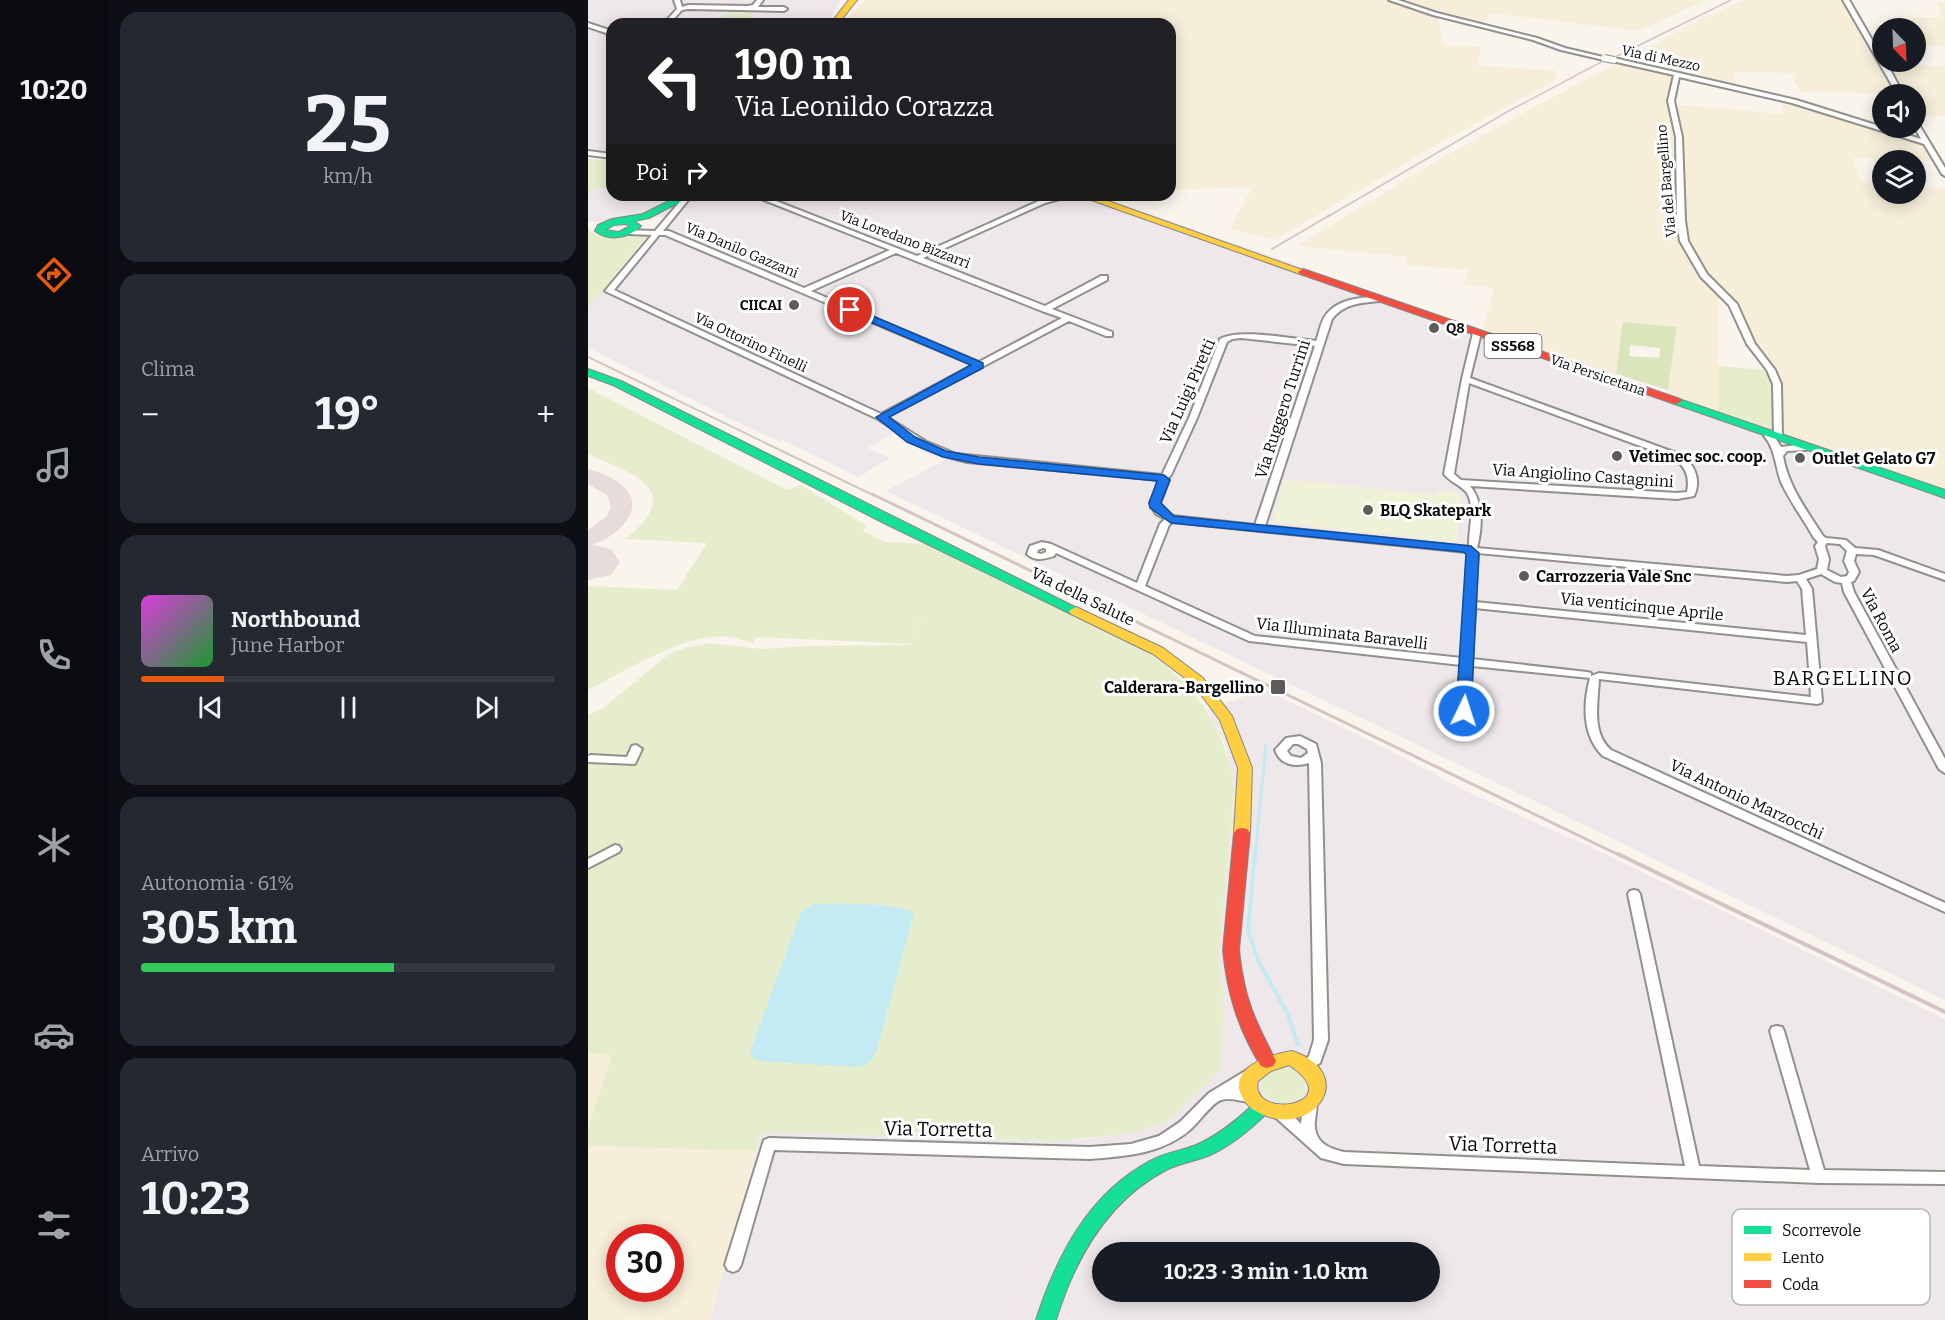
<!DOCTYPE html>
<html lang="it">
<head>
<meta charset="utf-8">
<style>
  :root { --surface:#171b24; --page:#242831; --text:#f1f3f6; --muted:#9ea1a6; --line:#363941; --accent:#ea580c }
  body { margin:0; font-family:Bitter,serif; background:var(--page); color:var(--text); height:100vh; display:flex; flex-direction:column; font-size:22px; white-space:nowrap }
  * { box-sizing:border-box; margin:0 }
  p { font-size:20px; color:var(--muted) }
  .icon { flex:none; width:33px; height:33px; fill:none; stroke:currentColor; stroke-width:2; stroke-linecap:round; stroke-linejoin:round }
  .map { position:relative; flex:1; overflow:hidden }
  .panel { display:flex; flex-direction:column; gap:12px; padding:12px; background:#0d0f14; width:480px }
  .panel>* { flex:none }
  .top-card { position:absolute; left:18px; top:18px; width:570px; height:183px; border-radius:18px; box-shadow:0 3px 15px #0003; background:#202124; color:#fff; overflow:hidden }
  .needle { width:39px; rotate:157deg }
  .tools { position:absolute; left:1284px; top:18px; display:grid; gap:12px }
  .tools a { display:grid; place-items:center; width:54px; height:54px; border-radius:50%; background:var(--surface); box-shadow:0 3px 15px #0003; font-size:30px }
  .speed { position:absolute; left:18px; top:1224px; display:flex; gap:12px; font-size:30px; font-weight:700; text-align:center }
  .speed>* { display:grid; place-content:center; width:78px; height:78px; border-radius:50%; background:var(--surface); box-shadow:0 3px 15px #0003; line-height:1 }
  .speed .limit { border:9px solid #d22; background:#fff; color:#111 }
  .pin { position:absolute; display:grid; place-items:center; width:51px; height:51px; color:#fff; margin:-26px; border:3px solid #fff; border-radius:50%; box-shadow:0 2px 6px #0007 }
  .me { position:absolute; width:66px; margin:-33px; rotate:4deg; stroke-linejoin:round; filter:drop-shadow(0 0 4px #0008) }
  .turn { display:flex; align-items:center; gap:21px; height:126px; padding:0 30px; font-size:27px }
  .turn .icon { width:78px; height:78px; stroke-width:2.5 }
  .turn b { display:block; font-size:42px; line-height:51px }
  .then { display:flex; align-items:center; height:57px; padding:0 30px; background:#0003; gap:12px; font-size:22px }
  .big { font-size:45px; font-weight:700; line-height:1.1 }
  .panel .widget { flex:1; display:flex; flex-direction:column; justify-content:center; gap:9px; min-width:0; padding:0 21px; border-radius:18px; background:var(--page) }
  .panel .dial { align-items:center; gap:0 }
  .dial b { font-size:78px; line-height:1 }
  .song { display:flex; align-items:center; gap:18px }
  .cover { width:72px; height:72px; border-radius:9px; background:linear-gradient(135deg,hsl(300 70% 55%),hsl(130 70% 35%)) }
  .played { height:6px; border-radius:3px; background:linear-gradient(90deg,var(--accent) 20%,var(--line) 20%) }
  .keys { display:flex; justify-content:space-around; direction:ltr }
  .heat { display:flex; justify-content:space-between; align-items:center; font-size:33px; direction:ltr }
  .charge { height:9px; border-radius:4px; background:linear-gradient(90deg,#34c759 61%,var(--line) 0) }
  .trip { position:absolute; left:504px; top:1242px; width:348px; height:60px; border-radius:30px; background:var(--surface); box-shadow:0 3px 15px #0003; font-weight:700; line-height:60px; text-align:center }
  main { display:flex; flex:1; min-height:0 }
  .tabs { display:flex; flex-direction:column; width:108px; justify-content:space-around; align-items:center; background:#090b0e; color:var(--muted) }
  .tabs .icon { width:42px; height:42px }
  .tabs .current { color:var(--accent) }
  .tabs b { font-size:27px; color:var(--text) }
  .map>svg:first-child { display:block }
  .industrial { fill:#efe8eb; fill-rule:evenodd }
  .farmland { fill:#f6eed9; fill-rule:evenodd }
  .green { fill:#e6edcd }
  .forest { fill:#d9e5bb; fill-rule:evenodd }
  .pitch { fill:#eff2d6 }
  .water { fill:#c4eaf3 }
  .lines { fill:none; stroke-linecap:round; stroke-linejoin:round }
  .stream-far1 { stroke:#c4eaf3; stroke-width:3 }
  .stream { stroke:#c4eaf3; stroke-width:4 }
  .taxiway { fill:#e7dcda; fill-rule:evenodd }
  .runway { fill:#e7dcda; fill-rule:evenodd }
  .street-casing { stroke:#92908c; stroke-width:4 }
  .fast-casing { stroke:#888683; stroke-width:2 }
  .slow-casing { stroke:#888683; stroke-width:2 }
  .jam-casing { stroke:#888683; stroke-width:2 }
  .street { fill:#fefefc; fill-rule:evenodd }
  .fast { fill:#16e098; fill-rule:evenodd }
  .slow { fill:#ffcf43; fill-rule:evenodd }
  .jam { fill:#f24e42; fill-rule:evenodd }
  .rail-far3 { stroke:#d5c4c6; stroke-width:1.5 }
  .rail-far2 { stroke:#d5c4c6; stroke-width:2 }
  .rail-far1 { stroke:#d5c4c6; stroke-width:3 }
  .rail { stroke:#d5c4c6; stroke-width:4 }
  .street-bridge-casing { stroke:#92908c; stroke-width:8; stroke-linecap:butt }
  .street-bridge { stroke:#fefefc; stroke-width:6 }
  .route { fill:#1a73e8; stroke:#114b97; stroke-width:1.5 }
  .poi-dot { fill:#5e5c59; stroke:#fff; stroke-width:2 }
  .labels { text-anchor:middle; stroke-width:6; stroke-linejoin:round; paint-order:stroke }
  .far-street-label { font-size:14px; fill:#0a0a0a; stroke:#fff }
  .far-poi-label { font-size:14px; font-weight:bold; fill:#0a0a0a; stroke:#fff; text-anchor:end }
  .shield { fill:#fff; stroke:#545454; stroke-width:1.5 }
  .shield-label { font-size:15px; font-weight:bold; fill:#0a0a0a }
  .street-label { font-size:16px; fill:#0a0a0a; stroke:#fff }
  .poi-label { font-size:16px; font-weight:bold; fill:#0a0a0a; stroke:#fff; text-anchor:start }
  .quarter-label { font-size:20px; letter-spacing:1.5px; fill:#0a0a0a; stroke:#fff }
  .near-street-label { font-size:20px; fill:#0a0a0a; stroke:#fff }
  .key { fill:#fff; stroke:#b6b6b6; stroke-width:1.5 }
  .key-label { font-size:16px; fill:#0a0a0a }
</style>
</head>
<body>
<main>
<nav class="tabs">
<b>10:20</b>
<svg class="icon current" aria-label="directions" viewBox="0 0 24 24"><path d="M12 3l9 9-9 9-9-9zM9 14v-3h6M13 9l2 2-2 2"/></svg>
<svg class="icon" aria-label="music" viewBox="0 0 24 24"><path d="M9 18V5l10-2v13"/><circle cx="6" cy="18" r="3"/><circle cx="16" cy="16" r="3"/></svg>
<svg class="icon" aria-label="phone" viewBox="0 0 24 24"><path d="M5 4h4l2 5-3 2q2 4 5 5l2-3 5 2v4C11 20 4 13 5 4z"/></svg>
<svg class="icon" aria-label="climate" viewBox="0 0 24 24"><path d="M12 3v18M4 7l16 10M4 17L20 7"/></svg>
<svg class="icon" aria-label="car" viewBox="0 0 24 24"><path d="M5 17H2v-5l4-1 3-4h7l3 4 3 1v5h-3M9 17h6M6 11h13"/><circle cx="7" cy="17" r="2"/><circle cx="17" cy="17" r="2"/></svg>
<svg class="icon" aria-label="filters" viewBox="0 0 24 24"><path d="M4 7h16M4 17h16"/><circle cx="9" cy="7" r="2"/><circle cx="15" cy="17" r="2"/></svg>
</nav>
<section class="panel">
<div class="widget dial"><b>25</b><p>km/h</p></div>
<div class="widget"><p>Clima</p>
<div class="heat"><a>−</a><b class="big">19°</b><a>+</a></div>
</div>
<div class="widget">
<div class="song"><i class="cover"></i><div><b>Northbound</b><p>June Harbor</p></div></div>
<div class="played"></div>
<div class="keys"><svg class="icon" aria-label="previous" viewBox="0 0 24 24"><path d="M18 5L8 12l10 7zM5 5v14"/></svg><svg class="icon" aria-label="pause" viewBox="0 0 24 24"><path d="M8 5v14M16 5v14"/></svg><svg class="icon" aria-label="next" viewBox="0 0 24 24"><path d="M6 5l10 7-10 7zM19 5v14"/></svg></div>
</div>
<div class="widget"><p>Autonomia · 61%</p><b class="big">305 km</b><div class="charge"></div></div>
<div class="widget"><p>Arrivo</p><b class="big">10:23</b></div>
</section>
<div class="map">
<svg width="1357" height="1320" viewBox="0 0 1357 1320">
  <rect width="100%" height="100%" fill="#f9f5ed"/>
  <g class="industrial">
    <path d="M0,0H253L239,24H24V154L0,152Z"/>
    <path d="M7,188H24V195H506L1186,430L1357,496V1000L903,780L298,491L357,460L339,454L306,433L280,448L302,458L271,477L194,440L191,441L157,426L0,348V308L77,217H34L10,222L0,221V195Z"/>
    <path d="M676,689L807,753L884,794L1007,849L1357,1019V1320H122L174,1132L467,1141L508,1138L579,1122L600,1100L635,991L631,956L646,791L638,746L619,710ZM514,1252H842V1292H514Z"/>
  </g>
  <g class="farmland">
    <path d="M278,0H800L850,17L856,46L893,47L890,66L967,70L968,80L845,147L687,240L642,229L664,187L582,190V24H254Z"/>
    <path d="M809,0H1118L1051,31L903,13L894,24Z"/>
    <path d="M1157,0H1256L1294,64L1357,66V116L1328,115V94L1212,92L1203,73L1145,72L1149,86L1086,73L1083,104L1195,114L1194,100L1325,140L1339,149L1346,161L1265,158L1273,182L1294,185V194H1328V188L1357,189V496L1186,430L1185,383L1160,342L1145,309L1131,293L1130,411L1080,394L1089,327L1035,322L1028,376L895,330L906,288L876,285L880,270L817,265L819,257L709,246L850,160L935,113L1113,19Z"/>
    <path d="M1349,2H1357V46L1328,45V28L1322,17H1354Z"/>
    <path d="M0,1053L24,1055L0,1128Z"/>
    <path d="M0,1146L168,1151L122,1320H0ZM32,1238H82V1288H32Z"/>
  </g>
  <g class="green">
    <path d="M142,10L166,11L154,24H83H130Z"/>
    <path d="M0,159L24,161V188H7L0,195Z"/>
    <path d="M0,228C11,245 40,234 60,235L0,308Z"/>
    <path d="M1130,366L1177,370L1185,383L1186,430L1130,411Z"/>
    <path d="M0,388L199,490L213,485L279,526L275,531L297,542L339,544L556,650C607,683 640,730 646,791L631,956L635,991L634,1069L579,1122L539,1134L467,1141L174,1132L168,1151L0,1146V1128L24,1055L0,1053V715L15,708L81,654L100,647L123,643L173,649L221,646L323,645L335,613L323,644L169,637L164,643C157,641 149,638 142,637C102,630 35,672 0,690V586L89,590L119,543L37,539C99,490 45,474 0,454Z"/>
    <path d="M697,1067C742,1073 706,1125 676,1094C669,1078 682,1069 697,1067Z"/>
  </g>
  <path class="forest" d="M1035,322L1089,327L1080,390L1028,374ZM1042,345L1072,348L1071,358L1041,356Z"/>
  <path class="pitch" d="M697,479L848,495L849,490L871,493L873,499L869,542L684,522Z"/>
  <path class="water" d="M226,904C250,904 307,902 326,913L288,1053L280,1063L269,1067L171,1061L165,1058L162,1052L213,912Z"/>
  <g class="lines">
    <path class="stream-far1" d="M667,856L678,746"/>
    <path class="stream" d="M667,854L660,930L670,960L700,1015L710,1045"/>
    <path class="taxiway" d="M0,469C30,477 63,497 32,528C23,537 12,543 0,546V530L19,516L23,507L19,495L0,484Z"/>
    <path class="runway" d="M0,544L23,549L32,562L23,575L0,580Z"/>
    <defs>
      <g id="street">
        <path d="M86,0H92L94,7L100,5L160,6L165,5L169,0H175L170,7H196L199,9L196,11L100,9L94,10L81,24H75L89,9Z"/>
        <path d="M801,0H810L849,13L949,38L977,48L1019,58L1016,60L973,50L945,40L845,15Z"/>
        <path d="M1255,0H1261L1294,57V62H1298L1315,94H1309Z"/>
        <path d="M0,23L24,31V35L0,27Z"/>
        <path d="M1026,58L1208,100L1333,139L1327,128L1328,122L1330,123L1357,168V176L1354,174L1336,144L1204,103L1091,77L1086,101L1094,137L1097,220L1100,241L1119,274L1149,304L1167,344L1187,370L1193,384L1194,437L1188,439L1193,447L1218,444L1222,447L1218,450L1199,451L1195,456C1200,486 1219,511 1235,536L1238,538L1258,540L1267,548L1290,550L1357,574V580L1286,555L1268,554L1266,561L1271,572L1266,581L1263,582L1266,592L1357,759V773L1351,769L1256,592L1254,583L1247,582L1233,574L1218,579L1224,589L1234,701L1233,703L1229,704L1011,679C1010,704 1003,732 1023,750L1357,903V912L1015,756C994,736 995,704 1002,678L884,666L881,711L876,714L871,711L873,665L661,641L468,553L466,556C456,559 448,562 439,554L442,546L454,542L463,544L549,583L572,524L577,519L568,514L562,503L572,480L379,462C344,455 319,438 290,419L17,291L64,235L41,234L37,232L38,230L67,231L95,198L97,197L101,199L75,231H81L216,288L302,250L163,195H173L329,256L453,200L473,195H487L457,203L335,258L457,306L513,276H519V280L464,309L524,332V336H518L481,321L299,417L337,441L368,454L574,475L601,418L632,339C652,328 704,339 728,341C731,334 732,325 736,318C746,300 771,297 789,297H792V301C773,303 757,303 744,319L677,526L881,547C880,531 888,508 879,493C873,485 862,482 856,474L874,379L885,333L889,331L893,333L882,378L1091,454C1106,463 1114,479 1106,496L1089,499L882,486C896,502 894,529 889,548L1199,576L1211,575L1229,569L1231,559L1227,546L1230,542L1226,538C1216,520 1203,503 1194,484C1187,468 1188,449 1176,436L1180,433L1186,436L1185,384L1179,370L1159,344L1141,305L1113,277L1092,241L1089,220L1088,137L1080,101L1086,75L1024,61L1023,60ZM71,235H77L385,365L293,414L26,290ZM308,253L454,311L474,318L391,362L223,291ZM653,338L727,346L667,525L585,516L575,510L572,503L581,480L576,477H581L583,475L609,418L639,342L644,339ZM881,383L1085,458C1098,466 1102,477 1099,492L1089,493L873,480L866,474ZM585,522L878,552L881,551L882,548H887L886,550L882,551L880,553L874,658L667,636L557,586L581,525ZM1239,543L1252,544L1259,551L1256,561L1261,572L1259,576L1253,577L1239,570L1241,559L1237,546ZM455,548L458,549V552L453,554L449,553L450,550ZM890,553L1199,582L1209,581L1214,589L1218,635L887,602ZM887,608L1219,642L1223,697L1011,673L1003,676V673L999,672L884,659Z"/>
        <path d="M0,151L24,154V158L0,155Z"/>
        <path d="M712,736L728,744L733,763L740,1040L732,1063L720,1070L715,1069L713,1065L721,1056L726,1040L721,763C708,767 693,766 687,750L698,738ZM705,744H710L719,749L720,753L713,758L703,756L699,751Z"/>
        <path d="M48,745L54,749L47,764L0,762V756L3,755L39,757L44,746Z"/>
        <path d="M27,845L31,846L33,849L31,852L0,868V859Z"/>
        <path d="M1046,890L1050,891L1052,894L1111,1166L1222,1170L1182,1031L1184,1027L1189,1026L1194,1027L1196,1031L1236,1170L1357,1172V1184L1231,1183L756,1164L733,1158L687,1117L685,1113L687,1109C698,1105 706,1117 713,1124L715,1105L717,1101L722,1099L727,1101C730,1107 728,1113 727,1120C725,1141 738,1148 756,1152L1097,1166L1040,894L1042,891Z"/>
        <path d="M664,1067L669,1068L671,1072L669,1076L650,1088L670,1093L672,1097L670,1101C658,1105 646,1096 633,1100C624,1103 611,1122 603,1129C575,1154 538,1156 502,1159L186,1150L153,1265L150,1270L145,1272L140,1270L137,1265L176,1140L181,1138L502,1147L543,1144L571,1136L592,1122L621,1093Z"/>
      </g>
      <g id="fast">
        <path d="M93,195H105L61,218L46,221L53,226C41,238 21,242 7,231L10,225L24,219L55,214ZM38,224L42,226L31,232L17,230L26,225Z"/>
        <path d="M0,369L33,381L495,611L493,614H483L294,522L25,385L0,376Z"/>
        <path d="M1088,398L1357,490V498L1084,403V399Z"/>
        <path d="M674,1100L680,1102L683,1107L680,1112C663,1129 644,1145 622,1155C608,1161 592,1163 578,1170C519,1201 487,1258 468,1320H448C469,1255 501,1193 564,1160C578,1152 594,1151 608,1145C631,1135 650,1119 668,1102Z"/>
      </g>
      <g id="slow">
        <path d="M261,0H269L250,24H242Z"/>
        <path d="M489,195H503L720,272L712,274Z"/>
        <path d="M488,607L575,648L615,678L644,716L664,768L662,833L659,837H649L646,833L650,768L632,720L605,684L565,654L483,614L481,611Z"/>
        <path d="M704,1051C774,1074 722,1145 666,1110C660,1106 654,1099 652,1092C644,1065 685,1054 704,1051ZM701,1065C763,1106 660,1121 670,1081L683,1071Z"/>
      </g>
      <g id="jam">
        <path d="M715,269L1092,399L1094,401L1088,404L1084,403L712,274L710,272Z"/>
        <path d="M654,828L659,829L662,833L651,950C656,998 666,1019 688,1061L685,1066L679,1068L673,1066C650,1029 639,993 635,950L646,833L649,829Z"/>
      </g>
    </defs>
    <use href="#street" class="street-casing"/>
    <use href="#fast" class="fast-casing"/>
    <use href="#slow" class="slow-casing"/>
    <use href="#jam" class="jam-casing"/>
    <use href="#street" class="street"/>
    <use href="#fast" class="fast"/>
    <use href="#slow" class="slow"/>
    <use href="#jam" class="jam"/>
    <g class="rail-far3">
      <path d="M1025,58L1143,0"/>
      <path d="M739,217L919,112L1017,60"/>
    </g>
    <g class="rail-far2">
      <path d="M684,249L742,215"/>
      <path d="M0,357L287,496"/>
    </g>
    <path class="rail-far1" d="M284,494L1033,856"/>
    <path class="rail" d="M1030,854L1357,1012"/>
    <defs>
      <path id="street-bridge" d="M1016,58L1026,60"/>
    </defs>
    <use href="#street-bridge" class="street-bridge-casing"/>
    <use href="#street-bridge" class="street-bridge"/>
  </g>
  <path class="route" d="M259,308H266L395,363V368L301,417L327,437L358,451L391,457L576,475L582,480L573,503L586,516L883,546L891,553L883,711L881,714H871L868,711L878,554L875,552L583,523L562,508L561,503L569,481L391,464L355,457L319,442L288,417L383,365L259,312Z"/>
  <g class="poi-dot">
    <circle cx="206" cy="305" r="6"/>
    <circle cx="846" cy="328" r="6"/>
    <circle cx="1029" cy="456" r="6"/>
    <circle cx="1212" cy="458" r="6"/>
    <circle cx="780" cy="510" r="6"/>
    <circle cx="936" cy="576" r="6"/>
    <rect x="682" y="679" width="16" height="16" rx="3"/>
  </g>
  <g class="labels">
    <g class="far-street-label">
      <text transform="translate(1073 58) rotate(12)" y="5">Via di Mezzo</text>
      <text transform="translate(1078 181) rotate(-95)" y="5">Via del Bargellino</text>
      <text transform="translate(317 239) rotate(21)" y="5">Via Loredano Bizzarri</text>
      <text transform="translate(154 250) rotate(23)" y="5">Via Danilo Gazzani</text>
      <text transform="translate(163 342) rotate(25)" y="5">Via Ottorino Finelli</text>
      <text transform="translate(1010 375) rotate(19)" y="5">Via Persicetana</text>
    </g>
    <g class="far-poi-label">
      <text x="194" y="310">CIICAI</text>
      <text x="858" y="333" text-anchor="start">Q8</text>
    </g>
    <rect class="shield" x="896.5" y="334" width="57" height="24" rx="4.5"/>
    <g class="shield-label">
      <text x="925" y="351">SS568</text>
    </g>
    <g class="street-label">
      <text transform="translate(599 391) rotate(-66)" y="6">Via Luigi Piretti</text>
      <text transform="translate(694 409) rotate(-72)" y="6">Via Ruggero Turrini</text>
      <text transform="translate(995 475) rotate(4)" y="6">Via Angiolino Castagnini</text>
      <text transform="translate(495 596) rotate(26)" y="6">Via della Salute</text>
      <text transform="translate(1054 606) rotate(6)" y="6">Via venticinque Aprile</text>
      <text transform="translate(1294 620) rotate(62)" y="6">Via Roma</text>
      <text transform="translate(754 633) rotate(7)" y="6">Via Illuminata Baravelli</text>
      <text transform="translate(1159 799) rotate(25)" y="6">Via Antonio Marzocchi</text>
    </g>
    <g class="poi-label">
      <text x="1041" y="462">Vetimec soc. coop.</text>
      <text x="1224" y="464">Outlet Gelato G7</text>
      <text x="792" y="516">BLQ Skatepark</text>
      <text x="948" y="582">Carrozzeria Vale Snc</text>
      <text x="676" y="693" text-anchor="end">Calderara-Bargellino</text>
    </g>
    <g class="quarter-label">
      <text x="1255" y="685">BARGELLINO</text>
    </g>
    <g class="near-street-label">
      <text transform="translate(350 1129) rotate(1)" y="7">Via Torretta</text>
      <text transform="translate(915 1145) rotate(2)" y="7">Via Torretta</text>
    </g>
  </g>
  <rect x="1144" y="1209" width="198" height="96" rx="9" class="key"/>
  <rect x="1156" y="1226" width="27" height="8" fill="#16e098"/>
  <rect x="1156" y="1253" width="27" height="8" fill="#ffcf43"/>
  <rect x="1156" y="1280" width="27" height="8" fill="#f24e42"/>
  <g class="key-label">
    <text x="1194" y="1236">Scorrevole</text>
    <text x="1194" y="1263">Lento</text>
    <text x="1194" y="1290">Coda</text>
  </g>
</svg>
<div class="tools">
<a><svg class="needle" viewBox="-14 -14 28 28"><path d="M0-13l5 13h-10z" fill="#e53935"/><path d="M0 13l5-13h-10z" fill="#9ea1a6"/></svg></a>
<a><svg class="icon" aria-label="sound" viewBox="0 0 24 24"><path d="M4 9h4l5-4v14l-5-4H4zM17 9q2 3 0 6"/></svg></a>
<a><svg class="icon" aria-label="layers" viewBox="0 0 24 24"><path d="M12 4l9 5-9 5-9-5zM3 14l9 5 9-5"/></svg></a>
</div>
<div class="speed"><div class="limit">30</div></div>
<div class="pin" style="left:262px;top:310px;background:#d93025"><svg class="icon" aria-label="arrive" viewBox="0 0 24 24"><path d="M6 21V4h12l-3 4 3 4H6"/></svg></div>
<svg class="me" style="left:876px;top:711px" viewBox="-20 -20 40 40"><circle r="17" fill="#1a73e8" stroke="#fff" stroke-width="3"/><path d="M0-11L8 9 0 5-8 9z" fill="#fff"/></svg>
<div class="trip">10:23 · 3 min · 1.0 km</div>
<div class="top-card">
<div class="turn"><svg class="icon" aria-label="left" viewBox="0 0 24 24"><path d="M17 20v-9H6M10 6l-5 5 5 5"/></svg><div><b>190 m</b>Via Leonildo Corazza</div></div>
<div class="then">Poi<svg class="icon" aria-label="right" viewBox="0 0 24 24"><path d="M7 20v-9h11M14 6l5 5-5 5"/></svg></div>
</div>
</div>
</main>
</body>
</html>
